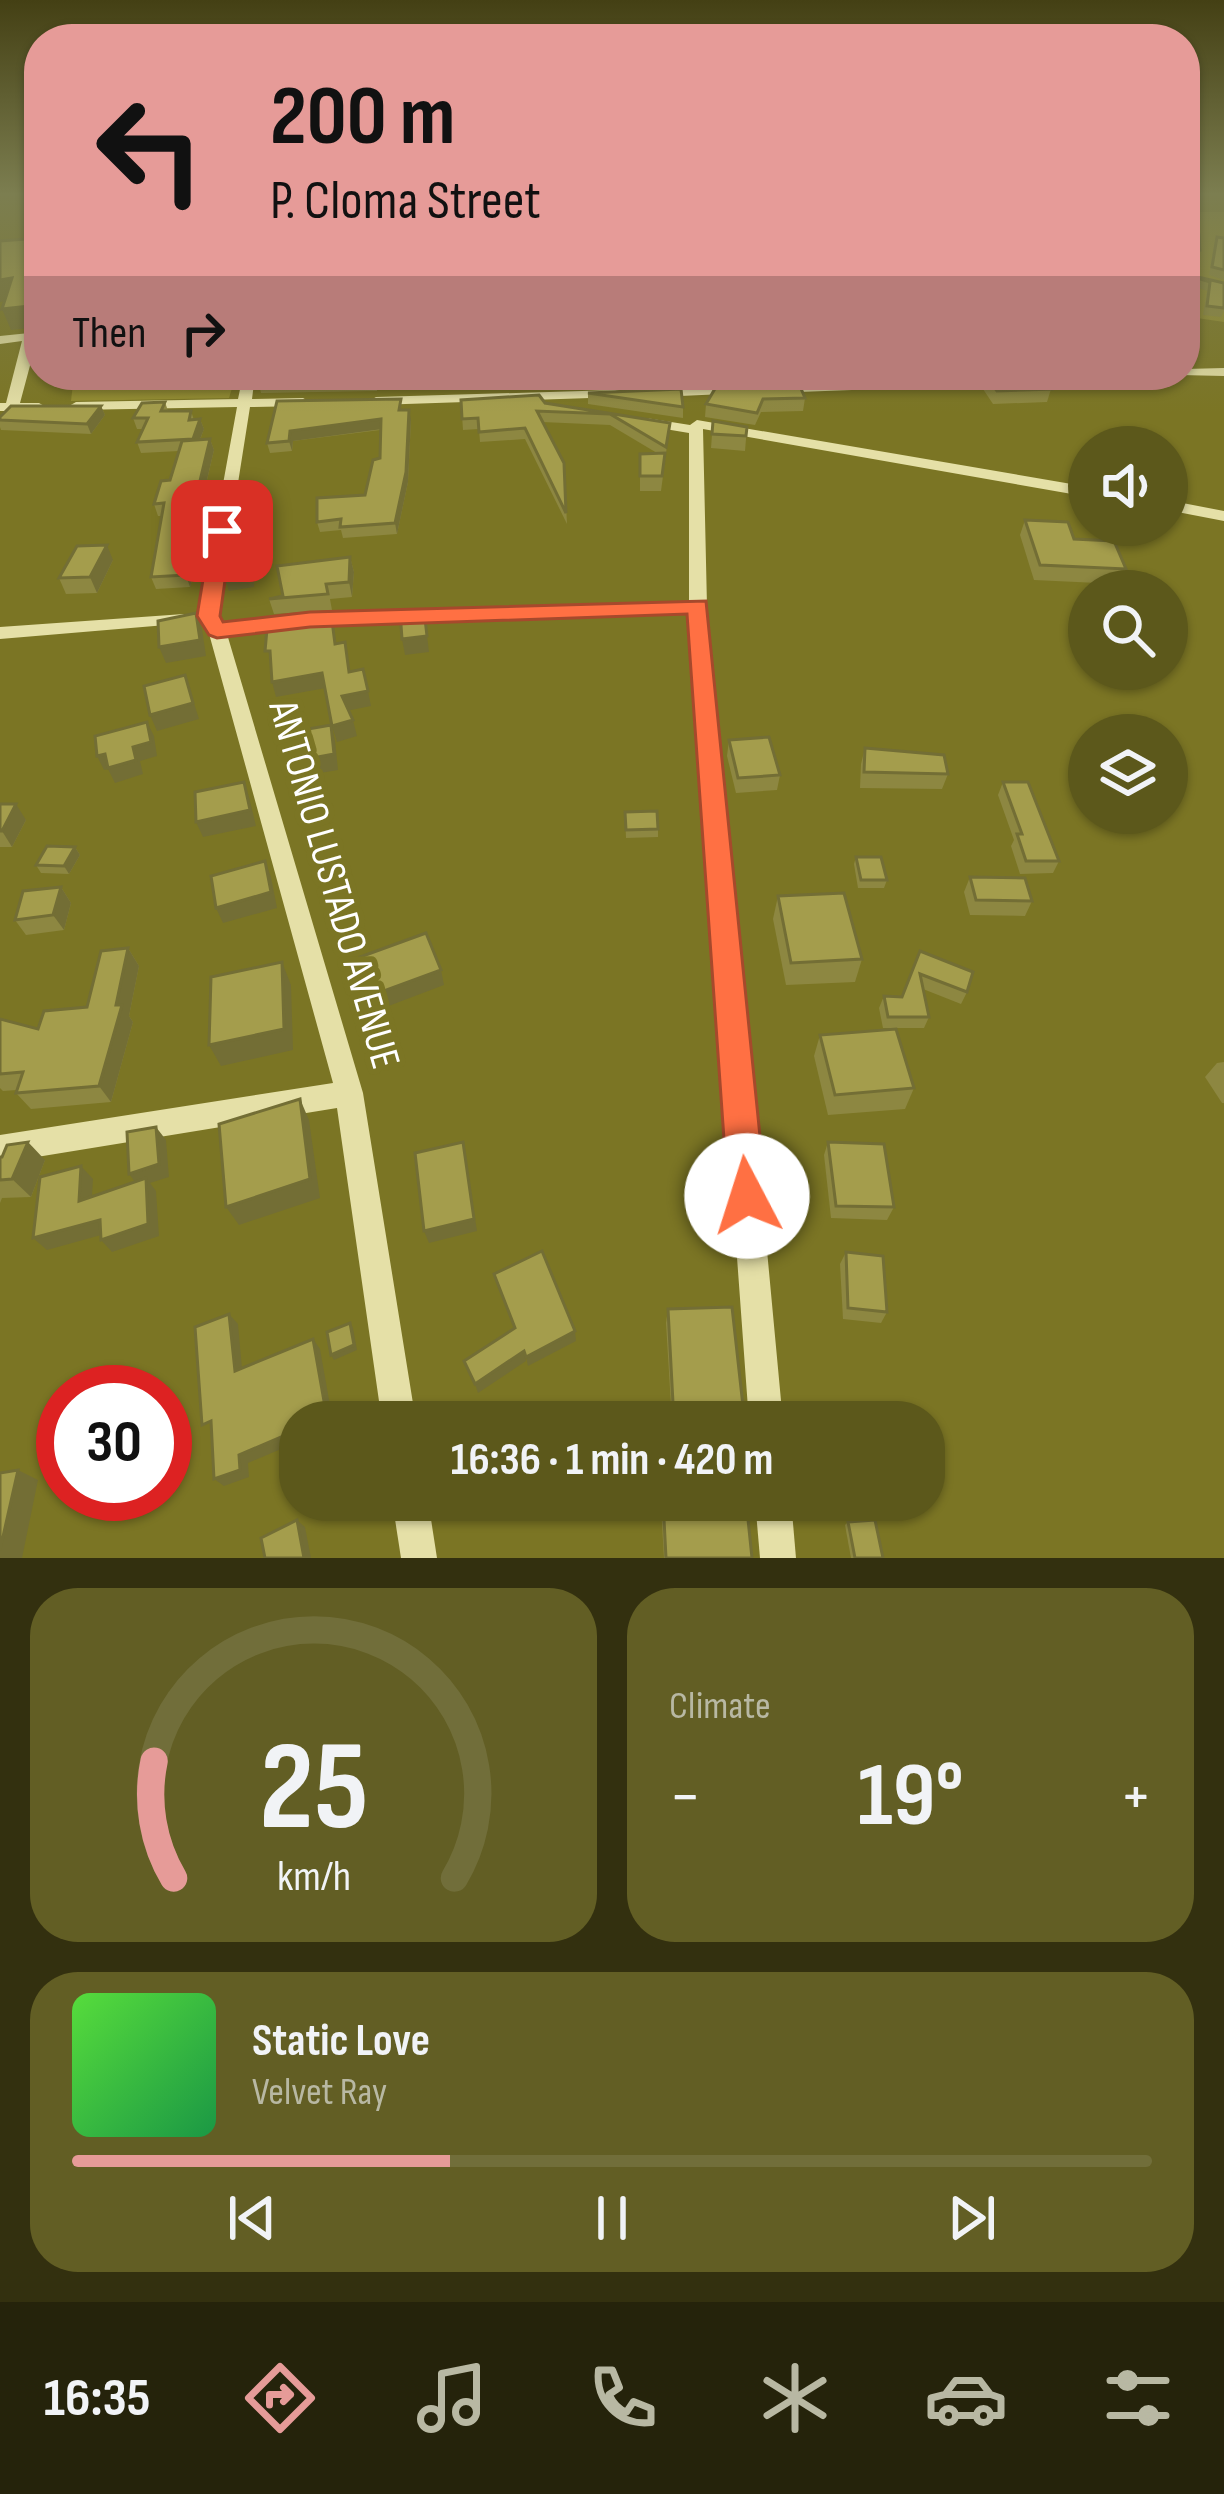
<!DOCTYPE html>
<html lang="en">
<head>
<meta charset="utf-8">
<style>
  :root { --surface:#5c581b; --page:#625e24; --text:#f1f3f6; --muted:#b8b8a3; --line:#716e3a; --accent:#e69b98 }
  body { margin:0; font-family:"Sofia Sans Condensed",sans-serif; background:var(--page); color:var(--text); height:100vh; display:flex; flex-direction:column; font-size:45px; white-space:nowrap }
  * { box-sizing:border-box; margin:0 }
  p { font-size:39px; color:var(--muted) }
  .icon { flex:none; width:66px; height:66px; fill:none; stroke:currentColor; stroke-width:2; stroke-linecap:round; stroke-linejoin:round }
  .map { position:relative; height:1558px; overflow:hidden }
  .panel { display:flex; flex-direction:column; gap:30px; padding:30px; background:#33300f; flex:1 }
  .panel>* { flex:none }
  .banner { position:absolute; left:24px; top:24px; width:1176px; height:366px; border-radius:48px; box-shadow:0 3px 9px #0004; background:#e69b98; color:#111; overflow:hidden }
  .tools { position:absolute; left:1068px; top:426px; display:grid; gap:24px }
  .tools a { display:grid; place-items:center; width:120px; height:120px; border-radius:50%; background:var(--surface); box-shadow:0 3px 9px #0004; font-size:60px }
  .speed { position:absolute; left:36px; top:1365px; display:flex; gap:24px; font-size:60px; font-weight:700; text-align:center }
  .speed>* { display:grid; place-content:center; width:156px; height:156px; border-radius:50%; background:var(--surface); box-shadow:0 3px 9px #0004; line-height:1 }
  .speed .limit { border:18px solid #d22; background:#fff; color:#111 }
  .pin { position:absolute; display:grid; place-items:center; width:102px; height:102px; color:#fff; margin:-51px; border-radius:24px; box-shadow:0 6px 18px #0006 }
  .me { position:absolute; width:132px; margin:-66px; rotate:355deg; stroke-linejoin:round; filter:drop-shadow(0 0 9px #0008) }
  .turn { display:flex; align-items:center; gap:42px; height:252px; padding:0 48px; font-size:54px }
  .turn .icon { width:156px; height:156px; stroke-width:2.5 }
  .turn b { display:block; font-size:84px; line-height:102px }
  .then { display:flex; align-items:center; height:114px; padding:0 48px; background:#0003; gap:24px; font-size:45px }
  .big { font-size:90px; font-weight:700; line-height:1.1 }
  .panel .widget { flex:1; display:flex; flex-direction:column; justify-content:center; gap:18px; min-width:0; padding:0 42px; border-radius:48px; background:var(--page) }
  .panel .dial { align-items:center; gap:0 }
  .dial svg { height:312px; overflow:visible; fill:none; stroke:var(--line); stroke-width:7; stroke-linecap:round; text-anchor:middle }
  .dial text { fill:var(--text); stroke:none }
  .song { display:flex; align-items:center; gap:36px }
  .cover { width:144px; height:144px; border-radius:18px; background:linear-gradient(135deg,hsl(110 70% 55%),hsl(140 70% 35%)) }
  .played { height:12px; border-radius:6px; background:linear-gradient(90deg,var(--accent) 35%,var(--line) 35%) }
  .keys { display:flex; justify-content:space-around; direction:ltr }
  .heat { display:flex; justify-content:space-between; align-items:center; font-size:66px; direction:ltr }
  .panel .tiles { flex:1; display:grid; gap:30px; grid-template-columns:1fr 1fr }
  .widget:last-child { grid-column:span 2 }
  .trip { position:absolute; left:279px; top:1401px; width:666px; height:120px; border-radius:48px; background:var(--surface); box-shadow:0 3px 9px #0004; font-weight:700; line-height:120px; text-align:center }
  .tabs { display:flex; height:192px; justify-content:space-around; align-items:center; background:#25230b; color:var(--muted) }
  .tabs .icon { width:84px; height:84px }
  .tabs .selected { color:var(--accent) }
  .tabs b { font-size:54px; color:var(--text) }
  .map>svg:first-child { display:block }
  .green { fill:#948d31 }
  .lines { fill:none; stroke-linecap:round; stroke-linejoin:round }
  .minor { fill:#e5e0a7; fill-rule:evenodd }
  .wall { fill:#8d8741 }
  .shaded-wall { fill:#736e35 }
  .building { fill:#a49d4c; stroke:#736e35; stroke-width:3 }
  .route { fill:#ff7043; stroke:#a6492c; stroke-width:3 }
  .labels { text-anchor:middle; stroke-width:12; stroke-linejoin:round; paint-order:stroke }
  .street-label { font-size:42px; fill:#fff; stroke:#7b7524 }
</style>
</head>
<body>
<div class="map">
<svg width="1224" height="1558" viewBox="0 0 1224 1558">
  <rect width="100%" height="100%" fill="#7b7524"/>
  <g class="green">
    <path d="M1185,212H1224V322L1190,317L1199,286L1185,283Z"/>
    <path d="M74,375H236L229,398L71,401Z"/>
  </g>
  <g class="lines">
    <g class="minor">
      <path d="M39,332L20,403H39L46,407L39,411H0V403H6L22,341L0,344V336Z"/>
      <path d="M1224,368V376L1180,375H1185V369Z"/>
      <path d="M102,375H209C187,388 123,391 102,375Z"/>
      <path d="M243,375H255L252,399L303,398L310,402L303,406L250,407L217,616L222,624L310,615L689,601V433L641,425V419L646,418L690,425L697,420L1089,487V497L703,429L707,606L783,1422H749L690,612L310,625L227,634L363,1093L416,1422H382L337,1108L0,1163V1135L333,1083L208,630L199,616L237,407L76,410L69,406L76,402L238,399Z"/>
      <path d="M1040,375H1149L1143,379L772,393L765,389L772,385Z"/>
      <path d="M741,386L748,390L746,393L658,397L651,393L658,389Z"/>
      <path d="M615,390L620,391V397L376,405L369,401L376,397Z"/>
      <path d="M1167,500L1224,511V521L1167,510Z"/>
      <path d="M184,614L193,619L190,623L0,639V627Z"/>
      <path d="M392,1500H428L437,1558H401Z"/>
      <path d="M755,1500H791L796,1558H760Z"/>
    </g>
  </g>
  <g class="wall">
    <path d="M1217,237L1224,238V280L1209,275L1214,245Z"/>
    <path d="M1185,274L1224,283V311L1221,317L1203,315L1207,291L1185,283Z"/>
    <path d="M257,375H377V391L261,393Z"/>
    <path d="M471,375L562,376L563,385L472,388Z"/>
    <path d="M748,375H788V377L750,378Z"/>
    <path d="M987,377L1051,389L1047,402L993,404L983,389Z"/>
    <path d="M716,387L805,398L803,411L761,412L755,425L705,417L706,404Z"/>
    <path d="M588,393L683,407V418L588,404Z"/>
    <path d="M461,400L545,403L670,423L661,491H640V454L657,453L610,425L542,422L564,463L567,524L525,439L480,442L479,429L463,430Z"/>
    <path d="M165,402L168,411H191L194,420L200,419L204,429L200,440L210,439L214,450L200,510L210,521L190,587L156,589L151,577L162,516H158L154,504L170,480L179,451L141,453L137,442L143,429H137L133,418Z"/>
    <path d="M101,406L105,415L91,434L1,430L0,427V420Z"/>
    <path d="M402,410L411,420L408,482L397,534L343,538L341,530L320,532L317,522L365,495L380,458V430L293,441L292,451L270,453L267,443Z"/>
    <path d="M713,421L747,427L745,451L711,448Z"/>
    <path d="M1025,520L1074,539L1126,569L1119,584L1034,580L1020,535Z"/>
    <path d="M350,557L354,572L352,597L330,599L332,610L274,614L269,599L283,596Z"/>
    <path d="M113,560L97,593L66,594L59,578Z"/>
    <path d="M729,740L780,775L777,790L736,793L727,756Z"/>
    <path d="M865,748L948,774L942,789L860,788L861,764Z"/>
    <path d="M1003,782L1059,861L1053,873L1020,874L1011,846L1014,840L998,795Z"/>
    <path d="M0,804L26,820L12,847H0Z"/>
    <path d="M625,812L658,829V837L626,838Z"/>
    <path d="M75,847L80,855L69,874L41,873L36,865Z"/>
    <path d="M856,857L887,880L884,888H858L854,864Z"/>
    <path d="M970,877L1032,901L1025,916L970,915L964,892Z"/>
    <path d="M61,887L71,903L64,930L26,935L15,920Z"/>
    <path d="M778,896L862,959L855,982L786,985L773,919Z"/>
    <path d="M128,948L139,966L129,1016L133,1022L111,1102L31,1109L16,1093L17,1090L3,1091L0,1088V1019L38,1029L87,1007Z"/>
    <path d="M920,951L967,992L961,1004L923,989L929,1017L924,1028H883L879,1008L884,996L902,997Z"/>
    <path d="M820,1035L914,1088L905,1109L828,1115L814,1056Z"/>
    <path d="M1224,1062V1103H1222L1205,1077L1217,1063Z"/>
    <path d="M828,1142L894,1207L887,1220L831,1218L824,1155Z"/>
    <path d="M0,1157L45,1160L31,1197L2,1198L0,1203Z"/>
    <path d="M846,1252L887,1312L881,1323L843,1319L840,1264Z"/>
    <path d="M668,1309L743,1406L750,1422H672L666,1323Z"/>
    <path d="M663,1500L752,1558H664L661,1507Z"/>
    <path d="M848,1522L883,1558H851L845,1525Z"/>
  </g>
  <g class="shaded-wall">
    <path d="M1200,250L1198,256L1185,257V251Z"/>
    <path d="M12,278L21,299L0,302V280Z"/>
    <path d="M39,305V327L11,330L2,309Z"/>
    <path d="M101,406L105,415L91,434L87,424Z"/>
    <path d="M409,410L411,420L408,482L397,534L395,523Z"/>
    <path d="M200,419L204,429L196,450L193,439Z"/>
    <path d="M381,419L382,429L293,441L292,451L289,441L290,431Z"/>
    <path d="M210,439L214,450L197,522L193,510Z"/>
    <path d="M206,510L210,521L190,587L186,575Z"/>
    <path d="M254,525L257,537L254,587L229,591L225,579Z"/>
    <path d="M107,545L113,560L97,593L90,577Z"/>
    <path d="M350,557L354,572L352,597L349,582Z"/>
    <path d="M424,610L429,652L405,655L402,639Z"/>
    <path d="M196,613L202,629L206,656L166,663L159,647Z"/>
    <path d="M322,673L326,688L276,697L272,682Z"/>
    <path d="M185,675L199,719L157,731L150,715Z"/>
    <path d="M368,691L371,706L346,711L342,696Z"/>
    <path d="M353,720L357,736L337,742L332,726Z"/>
    <path d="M147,722L154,736L157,756L140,761L143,774L115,783L108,769L104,770L97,756L133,747Z"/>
    <path d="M331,725L335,740L338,770L291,778L286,763Z"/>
    <path d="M244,782L249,797L256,826L203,837L196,822Z"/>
    <path d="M16,804L26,820L12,847L2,831Z"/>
    <path d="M75,847L80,855L69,874L64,866Z"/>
    <path d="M265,861L271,877L277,908L223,923L216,908Z"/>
    <path d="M61,887L71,903L64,930L53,915Z"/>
    <path d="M128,948L139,966L129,1016L133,1022L111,1102L99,1086Z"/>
    <path d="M282,962L291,985L293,1050L221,1066L209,1045Z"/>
    <path d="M441,970L444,985L378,1010L373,995Z"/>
    <path d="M300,1099L309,1120L320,1198L239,1225L226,1207Z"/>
    <path d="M156,1127L166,1140L169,1177L150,1183L156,1191L159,1236L112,1252L101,1240L139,1187L129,1174Z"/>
    <path d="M28,1142L45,1160L31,1197L12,1179Z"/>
    <path d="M463,1142L477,1231L429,1243L424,1231Z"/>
    <path d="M81,1166L93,1179L91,1213L79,1201Z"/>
    <path d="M100,1220L112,1232L47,1250L33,1238Z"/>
    <path d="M229,1314L238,1324L243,1380L235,1371Z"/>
    <path d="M350,1323L353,1328L357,1350L334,1360L331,1355Z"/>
    <path d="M575,1331L576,1341L528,1366L526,1357Z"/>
    <path d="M313,1339L320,1349L333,1422H318Z"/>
    <path d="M524,1351L526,1361L478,1393L475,1384Z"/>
    <path d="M300,1429V1441L248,1463L249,1477L224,1486L214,1479L239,1455Z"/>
    <path d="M18,1470L38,1480L22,1558H0V1550Z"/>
    <path d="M297,1520L305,1527L311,1558H304Z"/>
  </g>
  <g class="building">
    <path d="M1185,235H1199L1200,250L1185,251Z"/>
    <path d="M1217,237L1224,238V270L1212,267Z"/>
    <path d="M39,238V305L2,309L12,278L0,280V241Z"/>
    <path d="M1185,274L1224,283V308L1207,306L1210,282Z"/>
    <path d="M471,375H562V376L471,379Z"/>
    <path d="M1038,375L1051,389L997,391L987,377Z"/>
    <path d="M799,384L805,398L763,399L757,413L706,404L716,387Z"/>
    <path d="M681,389L683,407L588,393Z"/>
    <path d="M539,395L545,403L670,423L666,447L610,414L537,411L564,463L566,513L525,428L479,432L478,418L462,419L461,400Z"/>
    <path d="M401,399L399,410H409L406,472L395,523L340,527L341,519L317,522V498L365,495L373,460L380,458L381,419L290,431L289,441L267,443L277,401Z"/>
    <path d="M165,402L161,411H191L189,420L200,419L193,439L137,442L148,418H133L142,403Z"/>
    <path d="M11,406H101L87,424L0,420V417Z"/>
    <path d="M713,421L747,427L746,436L712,434Z"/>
    <path d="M210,439L193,510H206L186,575L151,577L164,503L154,504L161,481L170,480L182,441Z"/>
    <path d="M665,453L662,476H640V454Z"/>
    <path d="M1025,520L1068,522L1074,539L1114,541L1126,569L1040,565Z"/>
    <path d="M254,525L251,576L225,579L230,528Z"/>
    <path d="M107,545L90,577L59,578L77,546Z"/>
    <path d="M350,557L349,582L326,584L328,594L269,599L283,596L277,566Z"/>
    <path d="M424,610L427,636L402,639L400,611Z"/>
    <path d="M196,613L200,640L159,647L158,621Z"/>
    <path d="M331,613L335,644L345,642L349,672L363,669L368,691L342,696L353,720L332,726L322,673L272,682L270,651H265L268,618Z"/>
    <path d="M185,675L193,703L150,715L144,686Z"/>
    <path d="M147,722L151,742L133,747L136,760L108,768L105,754L97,756L95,736Z"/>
    <path d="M331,725L334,754L286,763L285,733Z"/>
    <path d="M769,737L780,775L738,778L729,740Z"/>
    <path d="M865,748L944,755L948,774L864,772Z"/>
    <path d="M244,782L250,810L196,822L195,792Z"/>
    <path d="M1003,782H1028L1059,861H1026L1017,834H1022Z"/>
    <path d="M0,804H16L2,831H0Z"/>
    <path d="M657,811L658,829L626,830L625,812Z"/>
    <path d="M47,846L75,847L64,866L36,865Z"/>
    <path d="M856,857H881L887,880H861Z"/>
    <path d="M265,861L271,892L216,908L211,876Z"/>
    <path d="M970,877L1025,878L1032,901L976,900Z"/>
    <path d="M61,887L53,915L15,920L23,891Z"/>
    <path d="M844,893L862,959L791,963L778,896Z"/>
    <path d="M426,933L441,970L373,995L360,957Z"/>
    <path d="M128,948L116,1005H122L99,1086L16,1093L23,1072L0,1074V1019L38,1029L44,1011L87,1007L101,951Z"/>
    <path d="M920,951L973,972L967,992L920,974L929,1017H888L884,996L902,997Z"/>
    <path d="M282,962L284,1029L209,1045L211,977Z"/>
    <path d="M896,1029L914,1088L835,1095L820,1035Z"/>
    <path d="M300,1099L310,1179L226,1207L219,1124Z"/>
    <path d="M156,1127L159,1164L129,1174L127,1132Z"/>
    <path d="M28,1142L12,1179L0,1180V1157H2L7,1145Z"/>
    <path d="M463,1142L474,1219L424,1231L415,1153Z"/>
    <path d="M828,1142L884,1144L894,1207L836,1206Z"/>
    <path d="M81,1166L79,1201L146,1178L148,1224L101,1240L100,1220L33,1238L40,1177Z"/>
    <path d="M542,1251L575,1331L526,1357L524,1351L475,1384L464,1361L515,1328L494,1274Z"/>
    <path d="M846,1252L883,1256L887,1312L848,1308Z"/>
    <path d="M732,1307L743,1406L749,1412L750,1422H674L668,1309Z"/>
    <path d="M229,1314L235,1371L313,1339L327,1418L318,1422H300V1429L239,1455L240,1470L214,1479L211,1421L202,1425L195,1327Z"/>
    <path d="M350,1323L354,1345L331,1355L327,1332Z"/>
    <path d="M18,1470L0,1550V1473Z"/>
    <path d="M663,1500H746L752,1558H666Z"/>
    <path d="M297,1520L304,1558H265L261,1538Z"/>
    <path d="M875,1520L883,1558H855L848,1522Z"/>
  </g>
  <linearGradient id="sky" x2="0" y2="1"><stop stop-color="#444014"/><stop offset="0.47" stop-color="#7c7e50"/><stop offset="1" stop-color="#7c7e50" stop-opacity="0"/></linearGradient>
  <rect width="1224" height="413" fill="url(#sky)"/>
  <path class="route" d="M222,525L232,531L220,616L223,622L310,612L706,601L766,1196L760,1209L747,1215L734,1209L728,1196L687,614L310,627L217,638L209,635L197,616L211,531Z"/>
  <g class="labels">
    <g class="street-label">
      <text transform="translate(336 884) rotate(74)" y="15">ANTONIO LUSTADO AVENUE</text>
    </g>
  </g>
</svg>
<div class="tools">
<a><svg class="icon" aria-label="sound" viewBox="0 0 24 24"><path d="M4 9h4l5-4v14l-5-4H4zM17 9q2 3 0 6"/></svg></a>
<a><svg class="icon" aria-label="search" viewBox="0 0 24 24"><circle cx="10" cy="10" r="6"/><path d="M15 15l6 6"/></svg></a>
<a><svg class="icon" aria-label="layers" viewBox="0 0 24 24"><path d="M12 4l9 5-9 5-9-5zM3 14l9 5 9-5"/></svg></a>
</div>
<div class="speed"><div class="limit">30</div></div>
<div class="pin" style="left:222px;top:531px;background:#d93025"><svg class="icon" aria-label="arrive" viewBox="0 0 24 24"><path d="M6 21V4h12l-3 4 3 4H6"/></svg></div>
<svg class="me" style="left:747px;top:1196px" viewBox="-20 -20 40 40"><circle r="19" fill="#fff"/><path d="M0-13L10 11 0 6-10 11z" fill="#ff7043"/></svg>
<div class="trip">16:36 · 1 min · 420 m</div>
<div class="banner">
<div class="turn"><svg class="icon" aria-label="left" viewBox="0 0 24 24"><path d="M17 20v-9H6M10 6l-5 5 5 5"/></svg><div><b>200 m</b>P. Cloma Street</div></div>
<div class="then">Then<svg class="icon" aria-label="right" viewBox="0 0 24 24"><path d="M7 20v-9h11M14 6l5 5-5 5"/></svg></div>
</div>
</div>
<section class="panel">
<div class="tiles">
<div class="widget dial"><svg viewBox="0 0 100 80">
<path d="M14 69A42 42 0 1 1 86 69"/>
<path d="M14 69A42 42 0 0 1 9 39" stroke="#e69b98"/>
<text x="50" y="56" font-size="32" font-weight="700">25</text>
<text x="50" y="72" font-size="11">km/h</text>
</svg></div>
<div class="widget"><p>Climate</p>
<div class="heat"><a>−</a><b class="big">19°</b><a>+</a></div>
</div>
<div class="widget">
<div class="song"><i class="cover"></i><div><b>Static Love</b><p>Velvet Ray</p></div></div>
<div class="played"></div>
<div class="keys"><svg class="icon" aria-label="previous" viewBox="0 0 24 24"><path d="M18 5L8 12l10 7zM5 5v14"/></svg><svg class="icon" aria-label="pause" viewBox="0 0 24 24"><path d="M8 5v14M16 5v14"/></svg><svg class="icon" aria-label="next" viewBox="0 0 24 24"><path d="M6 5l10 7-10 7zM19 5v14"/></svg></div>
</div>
</div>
</section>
<nav class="tabs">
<b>16:35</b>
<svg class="icon selected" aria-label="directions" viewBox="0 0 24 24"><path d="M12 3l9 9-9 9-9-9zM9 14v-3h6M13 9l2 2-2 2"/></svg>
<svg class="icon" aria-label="music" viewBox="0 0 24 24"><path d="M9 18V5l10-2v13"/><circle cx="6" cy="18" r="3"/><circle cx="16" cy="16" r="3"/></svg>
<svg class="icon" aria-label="phone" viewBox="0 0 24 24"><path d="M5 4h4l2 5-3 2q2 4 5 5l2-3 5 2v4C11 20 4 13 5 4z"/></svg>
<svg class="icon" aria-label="climate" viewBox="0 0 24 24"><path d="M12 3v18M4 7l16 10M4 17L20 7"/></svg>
<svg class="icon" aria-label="car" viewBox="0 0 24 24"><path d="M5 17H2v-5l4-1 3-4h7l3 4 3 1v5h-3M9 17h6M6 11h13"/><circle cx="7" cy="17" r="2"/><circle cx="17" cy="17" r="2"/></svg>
<svg class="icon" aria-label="filters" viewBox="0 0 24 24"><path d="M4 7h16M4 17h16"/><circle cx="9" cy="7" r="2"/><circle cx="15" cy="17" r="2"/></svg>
</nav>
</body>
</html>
